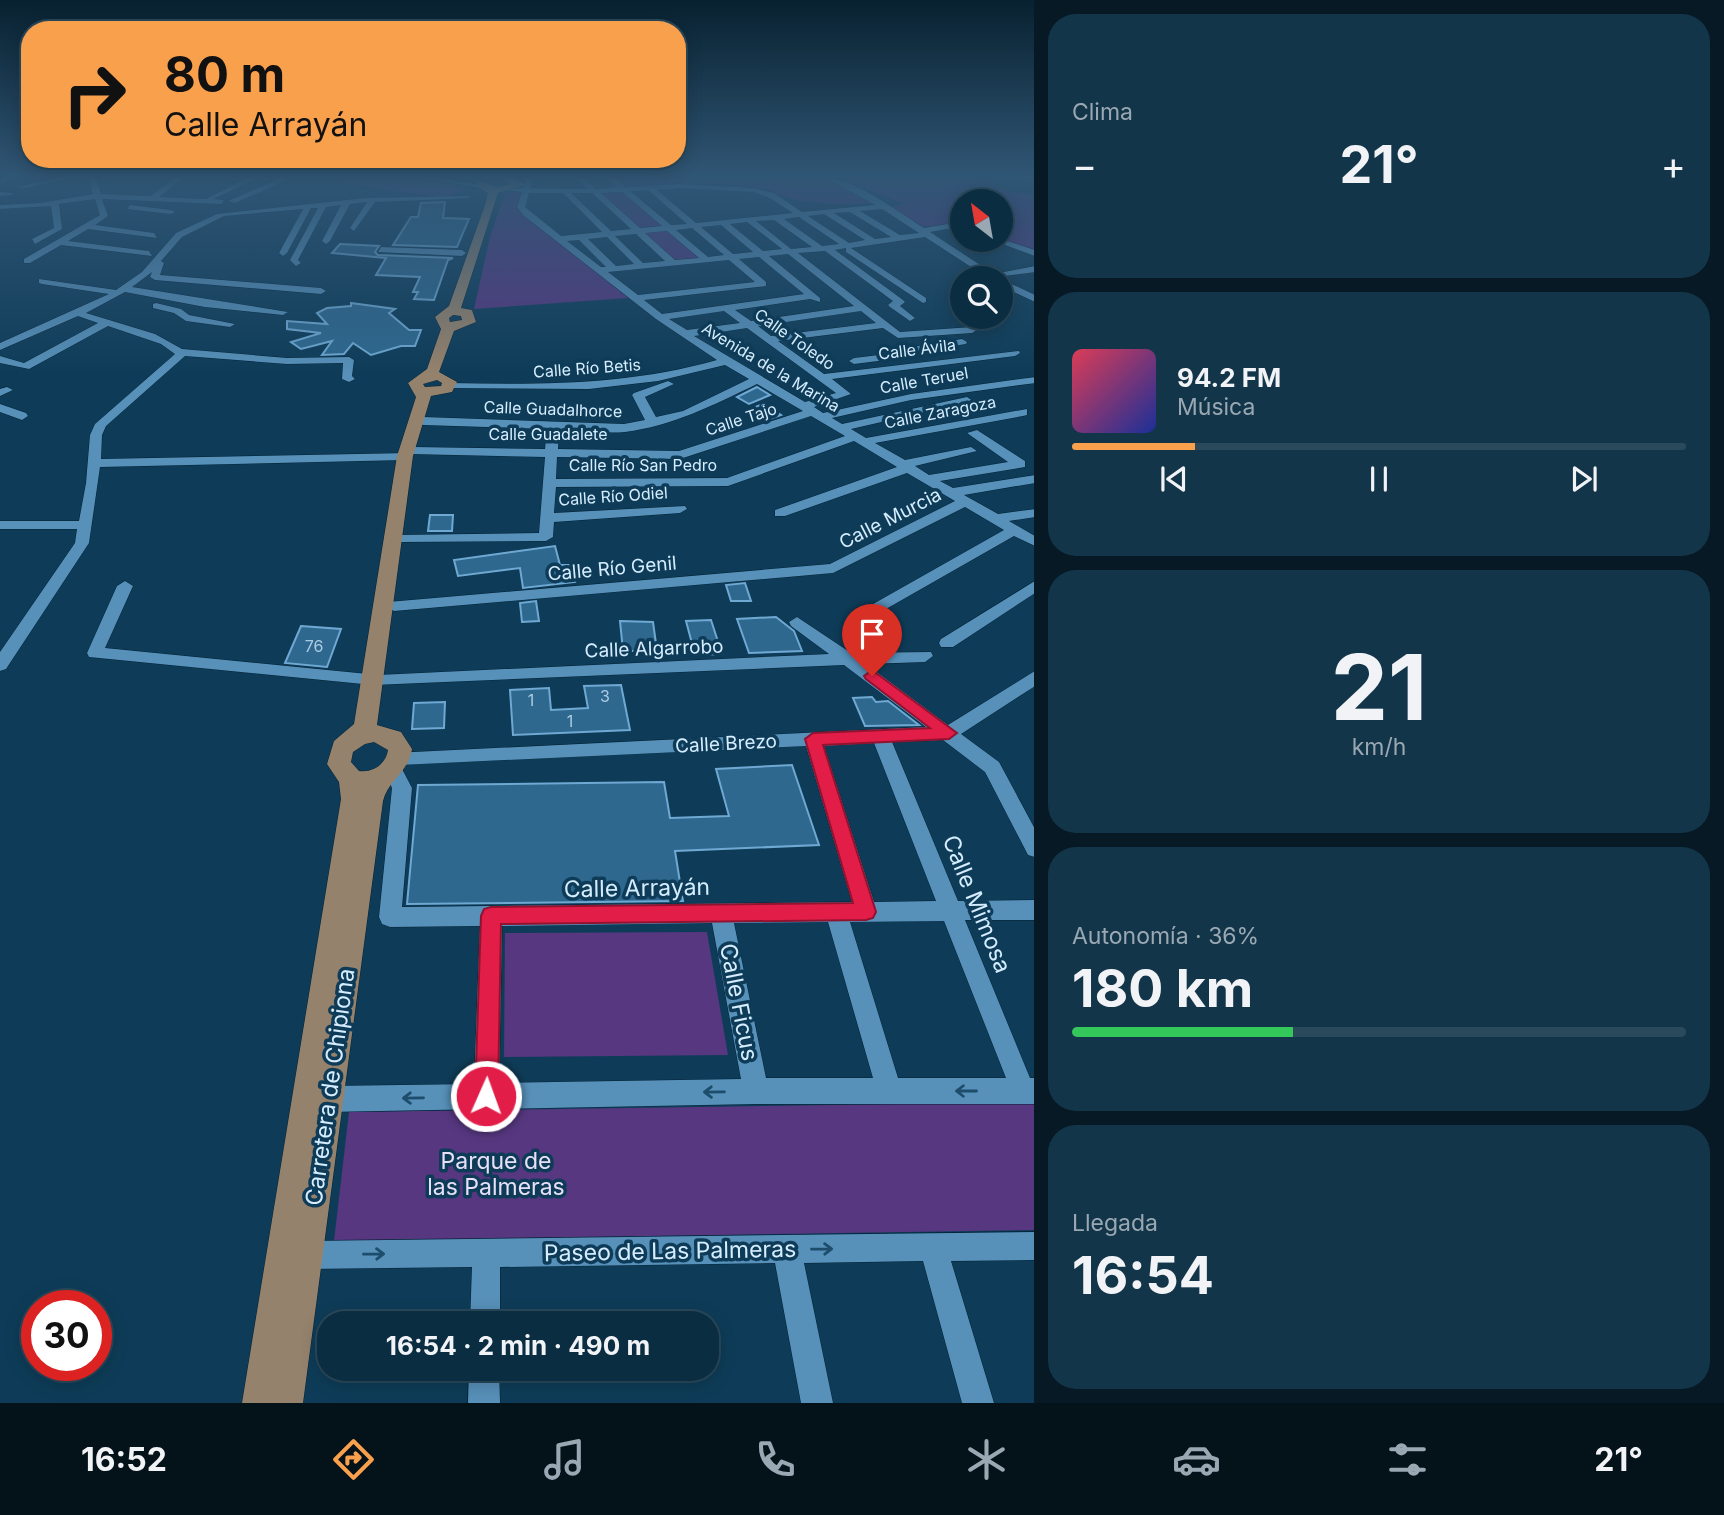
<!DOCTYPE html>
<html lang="es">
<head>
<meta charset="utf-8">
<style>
  :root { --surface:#0a2d42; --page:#133549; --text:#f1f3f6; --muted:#99a8b2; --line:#2a495b; --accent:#f9a04d }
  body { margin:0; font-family:Inter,sans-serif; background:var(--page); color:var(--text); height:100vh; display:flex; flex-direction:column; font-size:26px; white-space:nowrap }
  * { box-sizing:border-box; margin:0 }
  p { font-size:23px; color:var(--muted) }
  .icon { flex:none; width:38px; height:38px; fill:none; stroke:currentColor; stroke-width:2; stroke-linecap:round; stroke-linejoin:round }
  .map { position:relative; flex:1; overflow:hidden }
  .panel { display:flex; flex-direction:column; gap:14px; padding:14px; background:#061924; width:690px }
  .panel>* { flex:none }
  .hud { position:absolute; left:21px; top:21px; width:665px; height:147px; border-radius:28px; box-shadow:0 4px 18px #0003,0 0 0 2px var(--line); background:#f9a04d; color:#111; overflow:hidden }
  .needle { width:46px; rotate:329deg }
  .tools { position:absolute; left:950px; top:189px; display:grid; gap:14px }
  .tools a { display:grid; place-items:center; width:63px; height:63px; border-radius:50%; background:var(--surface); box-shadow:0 4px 18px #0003,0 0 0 2px var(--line); font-size:35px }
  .speed { position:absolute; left:21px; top:1290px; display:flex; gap:14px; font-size:35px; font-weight:700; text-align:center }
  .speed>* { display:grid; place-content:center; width:91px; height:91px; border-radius:50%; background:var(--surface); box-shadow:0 4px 18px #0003,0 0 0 2px var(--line); line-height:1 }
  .speed .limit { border:10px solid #d22; background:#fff; color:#111 }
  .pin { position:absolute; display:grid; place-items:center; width:60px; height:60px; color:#fff; margin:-72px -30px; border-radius:50% 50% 50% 0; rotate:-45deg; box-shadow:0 0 7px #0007 }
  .pin .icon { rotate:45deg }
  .me { position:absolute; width:77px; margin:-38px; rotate:2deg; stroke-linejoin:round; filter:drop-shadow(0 0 5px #0008) }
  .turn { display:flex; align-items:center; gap:24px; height:147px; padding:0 28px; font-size:32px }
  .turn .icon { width:91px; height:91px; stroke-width:2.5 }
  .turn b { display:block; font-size:49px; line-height:60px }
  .big { font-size:52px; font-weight:700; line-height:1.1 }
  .panel .card { flex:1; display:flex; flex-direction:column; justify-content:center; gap:10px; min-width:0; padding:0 24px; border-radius:28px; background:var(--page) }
  .panel .dial { align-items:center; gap:0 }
  .dial b { font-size:91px; line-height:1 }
  .song { display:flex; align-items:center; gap:21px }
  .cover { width:84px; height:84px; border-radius:10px; background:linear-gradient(135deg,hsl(350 70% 55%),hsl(230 70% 35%)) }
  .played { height:7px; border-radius:4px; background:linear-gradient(90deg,var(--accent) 20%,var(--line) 20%) }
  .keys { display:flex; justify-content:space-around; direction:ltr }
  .heat { display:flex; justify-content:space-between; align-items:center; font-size:38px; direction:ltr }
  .charge { height:10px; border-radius:5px; background:linear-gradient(90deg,#34c759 36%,var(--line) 0) }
  .trip { position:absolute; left:317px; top:1311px; width:402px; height:70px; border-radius:28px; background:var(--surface); box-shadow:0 4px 18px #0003,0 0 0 2px var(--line); font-weight:700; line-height:70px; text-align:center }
  .tabs { display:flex; height:112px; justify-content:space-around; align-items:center; background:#04121a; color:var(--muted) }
  .tabs .icon { width:49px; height:49px }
  .tabs .active { color:var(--accent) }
  .tabs b { font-size:32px; color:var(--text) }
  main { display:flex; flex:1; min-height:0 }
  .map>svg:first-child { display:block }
  .green { fill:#563780 }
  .building { fill:#2e688e; stroke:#6fa9d3; stroke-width:2 }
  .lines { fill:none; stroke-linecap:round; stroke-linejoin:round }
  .minor-casing { stroke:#032235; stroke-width:1 }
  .major-casing { stroke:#032235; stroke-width:1 }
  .minor { fill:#5790b9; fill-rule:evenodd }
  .major { fill:#95826c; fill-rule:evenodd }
  .oneway { stroke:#1d4d6b }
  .route { fill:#e11d48; stroke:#92132f; stroke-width:2 }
  .labels { text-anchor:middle; stroke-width:7; stroke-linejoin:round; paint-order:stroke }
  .far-street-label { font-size:16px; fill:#d5edfe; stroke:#0e3c58 }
  .number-label { font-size:16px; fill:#abcce2 }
  .street-label { font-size:19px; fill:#d5edfe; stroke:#0e3c58 }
  .near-street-label { font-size:23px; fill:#d5edfe; stroke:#0e3c58 }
  .near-park-label { font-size:23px; fill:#e7e0f7; stroke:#0e3c58 }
</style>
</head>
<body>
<main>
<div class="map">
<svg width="1035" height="1403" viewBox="0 0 1035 1403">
  <rect width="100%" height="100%" fill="#0e3c58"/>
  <g class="green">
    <path d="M349,178H404L467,187L446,198L341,183Z"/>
    <path d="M616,178L774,181L775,178H824L872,203C844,205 819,204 792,199C783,197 775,191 766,189C721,181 671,182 626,186Z"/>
    <path d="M841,178H998L994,188L1034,195V250L1001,240V201H962V228L952,224L922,227L891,207L904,204Z"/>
    <path d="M511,191L522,193L523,213L628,298L474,309L490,237L505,193Z"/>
    <path d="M623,193L662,226L638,228L599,194Z"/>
    <path d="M668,228L707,260L673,263L638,231Z"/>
    <path d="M707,932L728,1055L504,1057L505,933Z"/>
    <path d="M1034,1102V1230L334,1241L349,1112Z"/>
  </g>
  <g class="building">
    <path d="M445,202L443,218L469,219L457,247L393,245L411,217H418L421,203Z"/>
    <path d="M340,244L379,246L375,252L378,255L453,258L448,260L434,300L414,299L418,292H413L420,277L376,275L386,258L332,253Z"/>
    <path d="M351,303L395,309L389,313L409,330H421L415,346H401L371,355L353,343L344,354L322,355L332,341L301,349L291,342L321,333L287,329V321L327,324L317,313L327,308L351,306Z"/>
    <path d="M757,387L770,395L749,404L737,397Z"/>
    <path d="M763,404L781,415L767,420L750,409Z"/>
    <path d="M430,515H453L452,531H428Z"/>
    <path d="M555,546L560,565H570L575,582L523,588L520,568L458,576L454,560Z"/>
    <path d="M745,583L751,601H731L726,585Z"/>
    <path d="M536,601L539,621L522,622L520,603Z"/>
    <path d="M776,617L794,631L802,651L749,653L737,619Z"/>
    <path d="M711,620L722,654L695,655L686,621Z"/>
    <path d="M620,621L653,622L657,651H623Z"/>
    <path d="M301,626L341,629L327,667L285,663Z"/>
    <path d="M621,685L630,730L513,735L510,690L549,688L551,710L588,708L584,686Z"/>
    <path d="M872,697L876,702L888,701L919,725L865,726L853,698Z"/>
    <path d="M445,702L444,728L412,729L414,703Z"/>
    <path d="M792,765L819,845L675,851L683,901L407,904L418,785L664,782L670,818L729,816L716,769Z"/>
  </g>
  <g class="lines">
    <defs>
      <g id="minor">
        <path d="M2,178H12L0,184Z"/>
        <path d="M56,178H72L22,189L18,187Z"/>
        <path d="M88,178H96L101,194L151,196L174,178H183L159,197L206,199L247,178H258L213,199L224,200L221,204L102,199L108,216L95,225L154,233L157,238L88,229L68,241L149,251L152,256L61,245L30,263H24V259L100,215L95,199L59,204L62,229L35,244L32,239L54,228L51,206L0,209V205L40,203L93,194Z"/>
        <path d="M281,178H292L235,203L228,201Z"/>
        <path d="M422,178H442L484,186L480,188Z"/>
        <path d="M526,178H534L531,188L587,189L576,178H585L596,189L617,187L606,178H615L625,187L680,184L753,188L774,193L802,212L875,205L826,178C854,178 900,213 924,228L947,224L962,228V233L947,229L930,232L994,274L1035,266V272L988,278L925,237L851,248L926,298V302L923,303L846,252V248L835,250L903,300L905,302L900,306L915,318L910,321L890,307L888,305L893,301L825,251L798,253L900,332L972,327L977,330L972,333L898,338L883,328L778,341L824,374L1019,351L1020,353L1015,356L832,379L851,394L814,407L823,413L911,394L1035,377V383L911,400L832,418L842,424L967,397L973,401L851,429L866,438L1027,409V415L1023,416L875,443L905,460L971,447L977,451L915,466L929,475L1008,462L967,433L977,430L1025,461V467L940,481L953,488L1035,475V483L964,495L998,514L1035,509V517L1009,521L1035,536V546L1014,536L872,617L866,616L864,612L866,608L1004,530L965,507L833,573L394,611L386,606L388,602L830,564L955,501L907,473L785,516H775V510L897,467L854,441L728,486L556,487L554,513L685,506L687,509L680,513L554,522L553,537L546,541L401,542L396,541V535L539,533L545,457L410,454V459L405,460L100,467L89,543L6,669L0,671V652L75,543L77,529H0V521H79L86,483L90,435L95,424L175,354L161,344L108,326L29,369L0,363V356L24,363L98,323L78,316L0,350V343L109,294L42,284L39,283V279L116,290L142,272L176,233L217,214L365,198L467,196L471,198L375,202L354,231L350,228L367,202L350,204L330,241L326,244L322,241L341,205L326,207L298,260L301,263L296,266L290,260L318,208H311L287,253L283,256L279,253L303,209L224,216L182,237L161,261L164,263L160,275L321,288L326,291L321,294L155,280L150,277L152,272L132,287L288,312L283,315L205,307L125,292L86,313L155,334L182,349L287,358L349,357L354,360L352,376L355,379L349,382L342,379L343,363L287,364L185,356L106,426L102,435L101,459L409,453L410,448L414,447L545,449L547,429L423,425L417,421L423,417L624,424L645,420L632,395L634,393L668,381L674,384L645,397L656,417L683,411L749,379L725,365L658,381L589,389L446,388L444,386L450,383C540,385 629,385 717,360L656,319L523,215L517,207L522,192L506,190L523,188ZM680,188L753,192L768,197L793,213L696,223L657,190ZM648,190L687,224L671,225L630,191ZM622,192L662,226L640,228L601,193ZM529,193H563L602,232L561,236L525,207ZM571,193H592L631,229L611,231ZM882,209L919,233L900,235L860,211ZM850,212L891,237L875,239L834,213ZM824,214L865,240L849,243L808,216ZM799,217L839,244L822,246L784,219ZM774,220L812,247L791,249L756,221ZM747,222L782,249L763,251L730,224ZM721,225L753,252L733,254L701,227ZM692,228L724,255L708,257L676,230ZM667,231L699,258L675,260L645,233ZM636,234L665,261L643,263L615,236ZM607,237L634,264L616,266L588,239ZM579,240L606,267H601L567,241ZM788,254L854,306L751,321L735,310L810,299L820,302V298L769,256ZM759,257L804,294L662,314L644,300L766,286V282L739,259ZM729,260L755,282L638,295L608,272ZM724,311L740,323L687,330L669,319ZM861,311L876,323L771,336L758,326ZM747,328L836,393L805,402L694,336ZM757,384L803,411L679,451L558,449L559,429C580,430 603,434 625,432C672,426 714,405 757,384ZM811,416L845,436L727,478L556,479L557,457L680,459Z"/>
        <path d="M1021,178H1035V181Z"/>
        <path d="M0,192L12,193L13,195L0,196Z"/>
        <path d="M130,205L171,210L175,212L171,214L127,209Z"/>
        <path d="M1001,239L1035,250V256L991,240Z"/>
        <path d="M381,247L462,250L466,253L462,256L378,252Z"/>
        <path d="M1001,279L1035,295V302L1001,286Z"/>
        <path d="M156,303L181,309L189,315L235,324L230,327L186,321L174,313L153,308V304Z"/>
        <path d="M962,339L967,342L966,344L915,352L910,357L854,364L849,361L854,358L904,352L905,348Z"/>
        <path d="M7,387L13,390L0,396V389Z"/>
        <path d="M0,404L26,413L28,416L22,420L0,412Z"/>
        <path d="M125,581L133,586L105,648L378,675L829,654L791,626L789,622L797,617L851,653L931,652L933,656L925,662L866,664L948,725L1035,671V686L961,734L999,762L1035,829V857L1028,855L985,772L943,740L892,742L958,901L1035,900V920H965L1030,1078H1035V1104H756L328,1112L319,1108L315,1099L319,1090L328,1086L474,1084L480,926L390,927L382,924L379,917L392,788L384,770L386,765L393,763L391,758L393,753L926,727L844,665L373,685L89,657L87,653L117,586ZM874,743L936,901L874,902L824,746ZM806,746L852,902L402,907L412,788L400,765ZM944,921L1006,1078H898L850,922ZM828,922L873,1078H766L734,923ZM712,923L741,1079L499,1083L502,926Z"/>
        <path d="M1035,581V593L953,647H941L939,643L941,639Z"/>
        <path d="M1035,1232V1260L951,1261L994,1403H962L923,1261L804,1263L833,1403H801L775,1263L500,1267V1323H470L472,1267L306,1269L296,1265L292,1255L296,1245L306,1241Z"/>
        <path d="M469,1368H499L500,1403H468Z"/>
      </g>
      <path id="major" d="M502,178H515L525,185L498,193L461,308L472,310L476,322L454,331L439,372L457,382L452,392L431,396L413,456L377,725L401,732L412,749C409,772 388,780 383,801L303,1403H242L341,799L339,782L327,764L334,741L354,724L397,456L416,397L408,383L427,369L441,329L435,317L449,306L485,205L488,193L475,185L480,182L498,187L511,184ZM453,315L461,316L462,320L450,322L449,318ZM437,380L442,383L441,386L425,387L423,384ZM374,742L388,750C386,764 373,773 359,771L351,762L353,752L365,744Z"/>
    </defs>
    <use href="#minor" class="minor-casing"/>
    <use href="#major" class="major-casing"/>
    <use href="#minor" class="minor"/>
    <use href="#major" class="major"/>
  </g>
  <defs><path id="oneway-shaft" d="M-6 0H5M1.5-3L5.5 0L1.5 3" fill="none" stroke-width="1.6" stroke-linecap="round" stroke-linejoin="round" transform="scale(1.75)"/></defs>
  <g class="oneway">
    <use href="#oneway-shaft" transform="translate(966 1091) rotate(180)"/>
    <use href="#oneway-shaft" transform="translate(714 1092) rotate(179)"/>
    <use href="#oneway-shaft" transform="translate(413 1098) rotate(179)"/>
    <use href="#oneway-shaft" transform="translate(822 1249) rotate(-1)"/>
    <use href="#oneway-shaft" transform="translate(374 1254) rotate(-1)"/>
  </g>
  <linearGradient id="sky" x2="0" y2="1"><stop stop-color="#082130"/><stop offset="0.47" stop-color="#305675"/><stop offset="1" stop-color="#305675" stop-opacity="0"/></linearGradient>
  <rect width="1035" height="375" fill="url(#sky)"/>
  <path class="route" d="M872,670L957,733L949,739L823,745L876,912L873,918L866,920L501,924L498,1096L494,1104L486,1108L478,1104L475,1096L481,916L484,909L491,907L853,903L805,739L813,733L930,728L866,679L864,676Z"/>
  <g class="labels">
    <g class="far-street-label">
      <text transform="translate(795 339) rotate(35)" y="6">Calle Toledo</text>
      <text transform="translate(917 349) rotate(-7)" y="6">Calle Ávila</text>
      <text transform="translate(771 367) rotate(31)" y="6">Avenida de la Marina</text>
      <text transform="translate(587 368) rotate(-4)" y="6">Calle Río Betis</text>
      <text transform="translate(924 380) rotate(-10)" y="6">Calle Teruel</text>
      <text transform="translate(553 409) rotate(2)" y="6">Calle Guadalhorce</text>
      <text transform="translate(940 412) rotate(-11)" y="6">Calle Zaragoza</text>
      <text transform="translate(741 419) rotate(-18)" y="6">Calle Tajo</text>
      <text x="548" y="440">Calle Guadalete</text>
      <text x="643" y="471">Calle Río San Pedro</text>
      <text transform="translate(613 496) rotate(-4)" y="6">Calle Río Odiel</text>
    </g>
    <g class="number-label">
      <text x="314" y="652">76</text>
      <text x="605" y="702">3</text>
      <text x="531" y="706">1</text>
      <text x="570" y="727">1</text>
    </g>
    <g class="street-label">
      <text transform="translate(890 518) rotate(-27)" y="7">Calle Murcia</text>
      <text transform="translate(612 568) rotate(-5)" y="7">Calle Río Genil</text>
      <text transform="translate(654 648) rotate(-2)" y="7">Calle Algarrobo</text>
      <text transform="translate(726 743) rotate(-3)" y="7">Calle Brezo</text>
    </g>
    <g class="near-street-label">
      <text transform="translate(637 888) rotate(-1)" y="8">Calle Arrayán</text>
      <text transform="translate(977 904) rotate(68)" y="8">Calle Mimosa</text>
      <text transform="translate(739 1002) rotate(79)" y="8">Calle Ficus</text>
      <text transform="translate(330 1087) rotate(-82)" y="8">Carretera de Chipiona</text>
      <text transform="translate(670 1251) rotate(-1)" y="8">Paseo de Las Palmeras</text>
    </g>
    <g class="near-park-label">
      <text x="496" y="1169">Parque de<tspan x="496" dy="26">las Palmeras</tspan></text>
    </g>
  </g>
</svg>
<div class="tools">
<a><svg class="needle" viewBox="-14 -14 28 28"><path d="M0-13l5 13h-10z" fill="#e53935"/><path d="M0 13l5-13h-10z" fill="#99a8b2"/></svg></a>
<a><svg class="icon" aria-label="search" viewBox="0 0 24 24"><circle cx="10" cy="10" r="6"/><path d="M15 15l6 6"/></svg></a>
</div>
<div class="speed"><div class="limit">30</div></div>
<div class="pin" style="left:872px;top:676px;background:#d93025"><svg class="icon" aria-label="arrive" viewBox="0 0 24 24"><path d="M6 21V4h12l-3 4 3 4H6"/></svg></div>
<svg class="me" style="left:486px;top:1096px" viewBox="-20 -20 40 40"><circle r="17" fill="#e11d48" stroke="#fff" stroke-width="3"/><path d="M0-11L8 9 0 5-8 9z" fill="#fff"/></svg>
<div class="trip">16:54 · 2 min · 490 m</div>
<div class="hud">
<div class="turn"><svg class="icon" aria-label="right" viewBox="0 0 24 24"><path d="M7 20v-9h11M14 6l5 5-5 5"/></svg><div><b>80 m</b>Calle Arrayán</div></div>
</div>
</div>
<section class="panel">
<div class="card"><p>Clima</p>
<div class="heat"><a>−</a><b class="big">21°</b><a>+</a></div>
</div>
<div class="card">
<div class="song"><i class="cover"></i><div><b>94.2 FM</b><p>Música</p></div></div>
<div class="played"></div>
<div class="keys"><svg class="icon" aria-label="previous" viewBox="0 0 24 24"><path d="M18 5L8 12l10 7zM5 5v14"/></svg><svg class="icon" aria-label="pause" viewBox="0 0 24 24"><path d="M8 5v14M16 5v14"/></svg><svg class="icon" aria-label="next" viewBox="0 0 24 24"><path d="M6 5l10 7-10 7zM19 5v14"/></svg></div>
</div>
<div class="card dial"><b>21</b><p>km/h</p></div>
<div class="card"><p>Autonomía · 36%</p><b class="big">180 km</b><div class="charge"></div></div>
<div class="card"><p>Llegada</p><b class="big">16:54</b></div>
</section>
</main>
<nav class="tabs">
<b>16:52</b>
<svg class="icon active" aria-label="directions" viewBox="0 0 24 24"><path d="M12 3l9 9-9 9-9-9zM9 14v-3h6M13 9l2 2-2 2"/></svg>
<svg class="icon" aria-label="music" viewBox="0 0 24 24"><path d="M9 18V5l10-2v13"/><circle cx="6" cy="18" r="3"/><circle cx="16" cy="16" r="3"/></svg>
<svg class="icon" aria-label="phone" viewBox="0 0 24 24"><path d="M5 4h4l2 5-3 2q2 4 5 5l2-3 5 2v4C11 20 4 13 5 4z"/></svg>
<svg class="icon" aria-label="climate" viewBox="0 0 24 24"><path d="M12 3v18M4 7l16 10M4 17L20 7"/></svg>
<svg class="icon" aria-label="car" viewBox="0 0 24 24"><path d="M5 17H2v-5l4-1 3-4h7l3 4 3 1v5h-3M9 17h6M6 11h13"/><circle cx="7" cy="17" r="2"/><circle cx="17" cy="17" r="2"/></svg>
<svg class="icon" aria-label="filters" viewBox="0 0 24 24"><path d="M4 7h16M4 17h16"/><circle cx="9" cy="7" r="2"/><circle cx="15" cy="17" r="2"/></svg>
<b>21°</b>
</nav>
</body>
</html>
